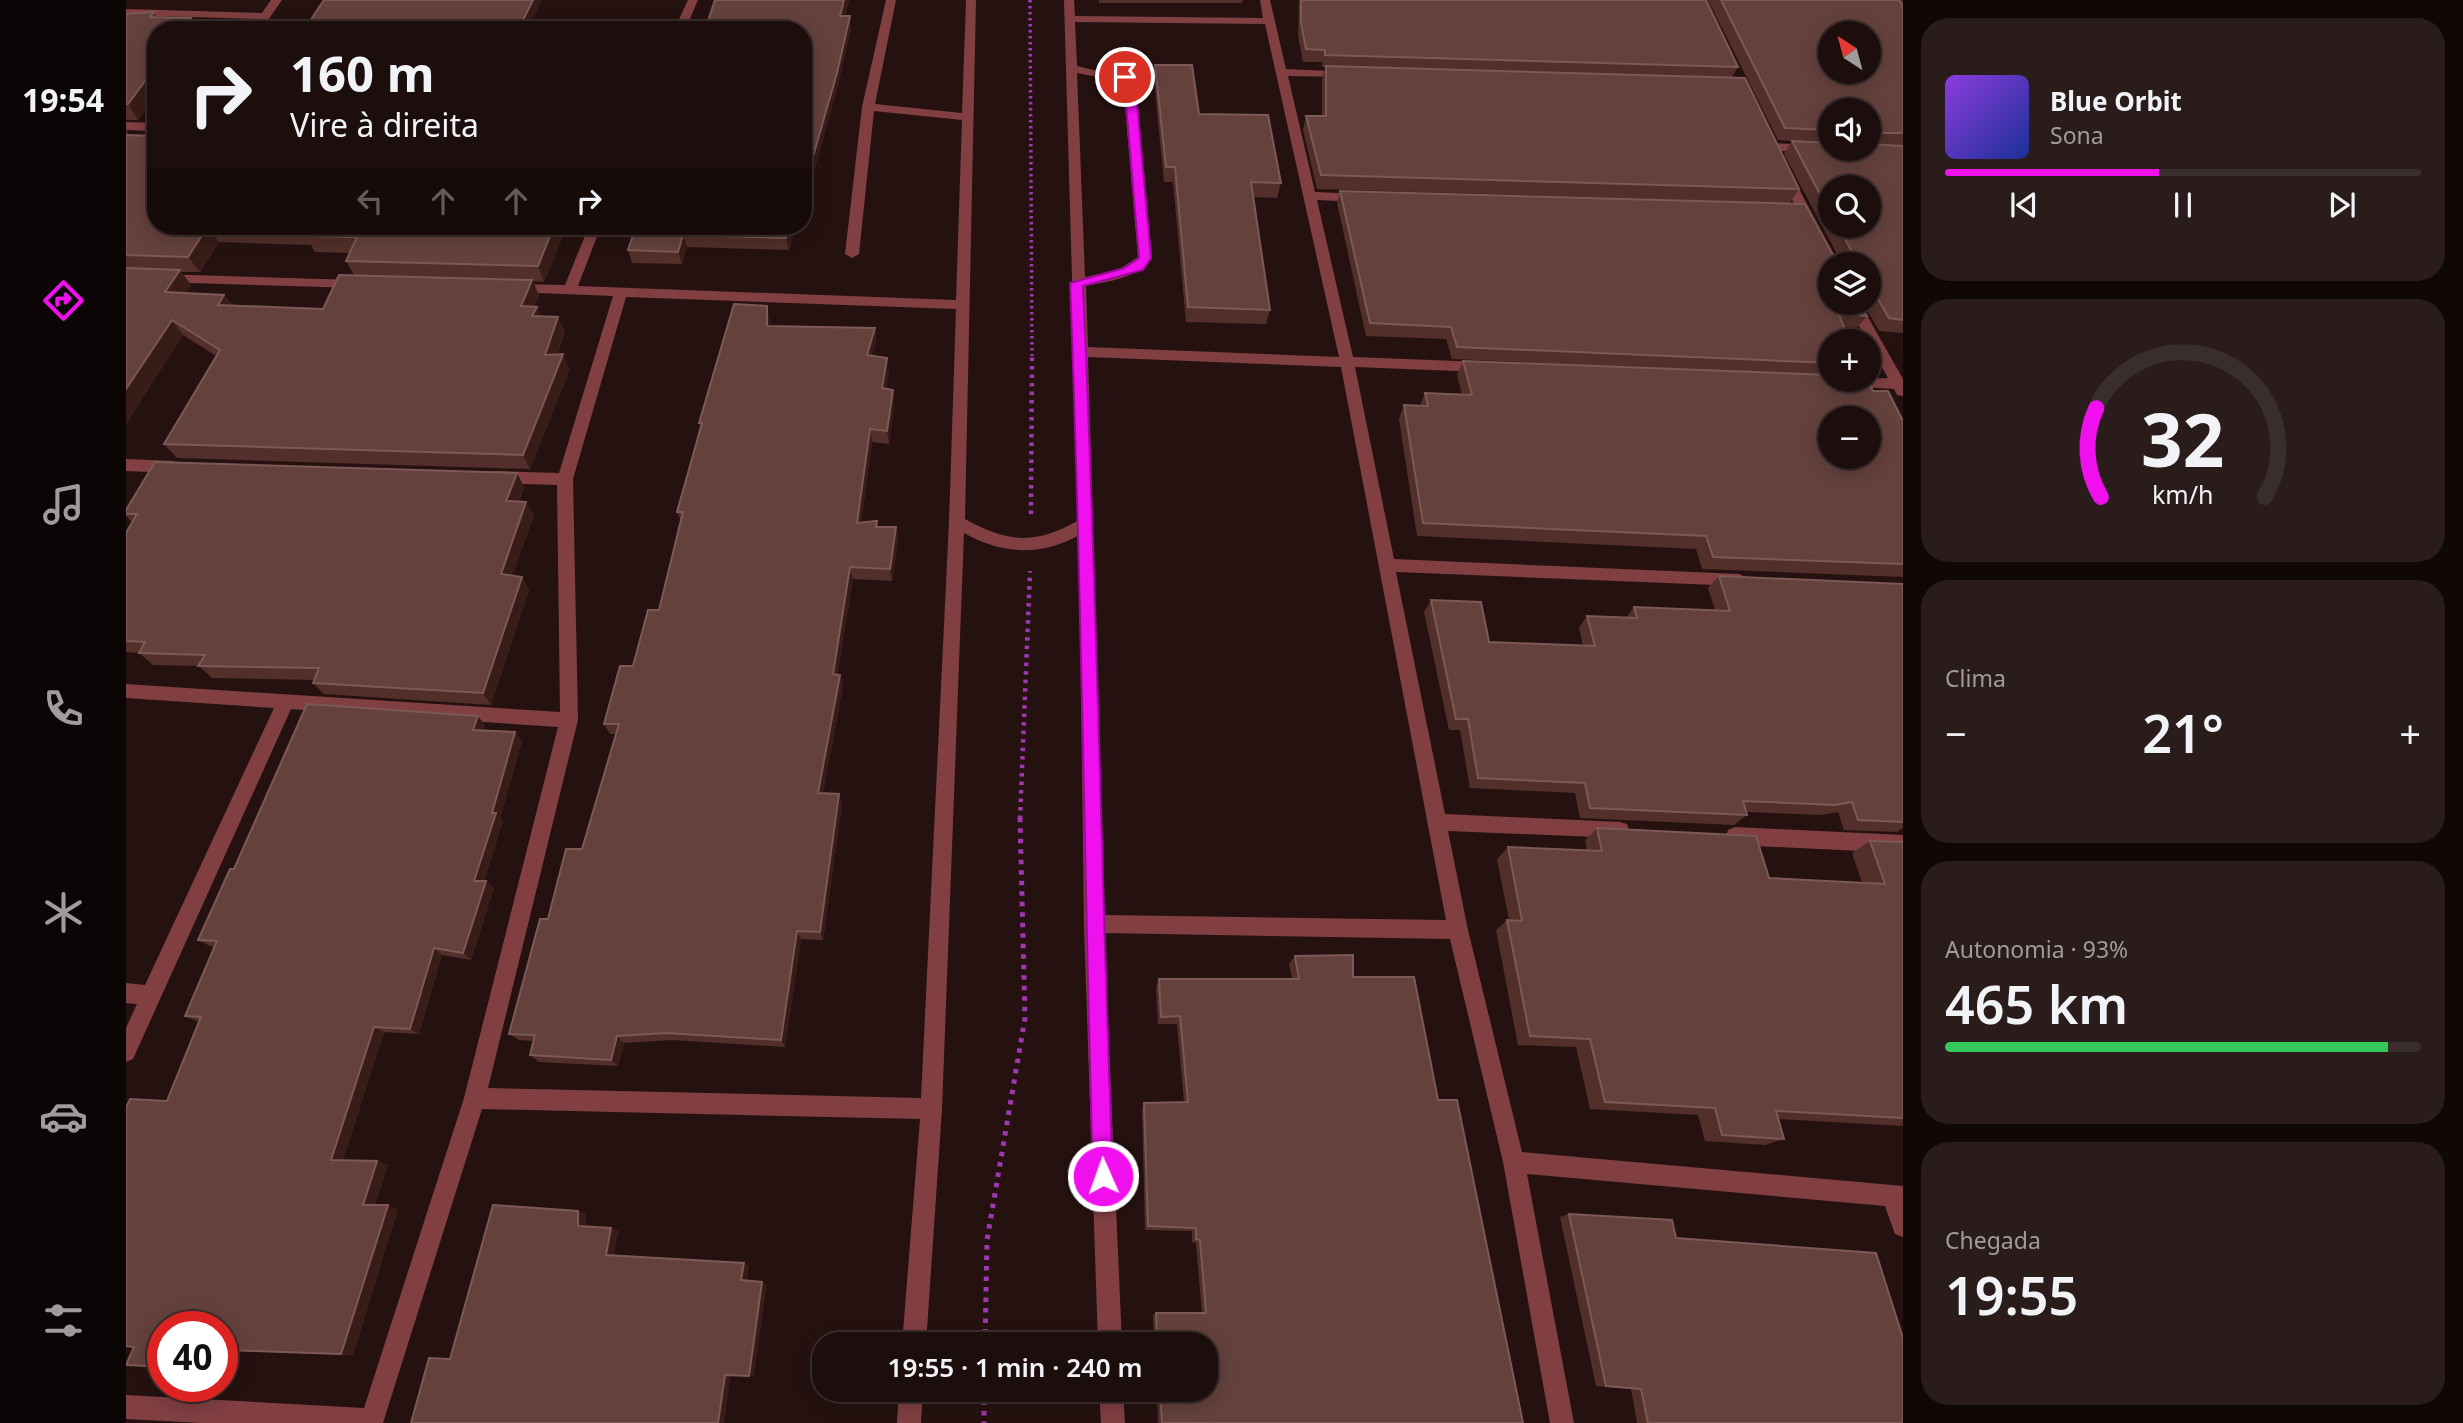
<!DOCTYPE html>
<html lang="pt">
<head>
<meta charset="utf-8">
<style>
  :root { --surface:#1c0e0c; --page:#291c1a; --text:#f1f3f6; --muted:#a09c9d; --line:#3a2e2d; --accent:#f00fed }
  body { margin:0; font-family:"Noto Sans",sans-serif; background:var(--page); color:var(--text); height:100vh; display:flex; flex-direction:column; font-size:26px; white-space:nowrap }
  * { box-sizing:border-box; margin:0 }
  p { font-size:23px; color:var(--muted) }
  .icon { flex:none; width:38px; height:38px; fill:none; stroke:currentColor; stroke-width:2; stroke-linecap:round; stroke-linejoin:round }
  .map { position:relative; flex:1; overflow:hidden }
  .details { display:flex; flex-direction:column; gap:18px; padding:18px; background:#0f0807; width:560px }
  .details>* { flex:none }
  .hud { position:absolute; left:21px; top:21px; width:665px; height:214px; border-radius:28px; box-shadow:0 4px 18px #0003,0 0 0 2px var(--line); background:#1c0e0c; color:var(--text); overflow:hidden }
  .needle { width:46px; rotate:324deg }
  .controls { position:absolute; left:1692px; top:21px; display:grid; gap:14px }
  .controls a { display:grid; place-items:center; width:63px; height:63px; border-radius:50%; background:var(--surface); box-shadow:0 4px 18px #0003,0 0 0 2px var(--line); font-size:35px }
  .speed { position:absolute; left:21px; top:1311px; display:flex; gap:14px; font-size:35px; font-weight:700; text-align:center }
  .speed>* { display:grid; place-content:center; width:91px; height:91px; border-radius:50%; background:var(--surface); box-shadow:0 4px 18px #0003,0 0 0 2px var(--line); line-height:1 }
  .speed .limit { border:10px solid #d22; background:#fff; color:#111 }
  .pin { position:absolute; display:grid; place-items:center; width:60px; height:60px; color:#fff; margin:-30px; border:4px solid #fff; border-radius:50%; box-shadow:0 2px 7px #0007 }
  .me { position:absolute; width:77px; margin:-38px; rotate:358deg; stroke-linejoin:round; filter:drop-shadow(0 0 5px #0008) }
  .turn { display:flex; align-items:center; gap:24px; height:147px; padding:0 28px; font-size:32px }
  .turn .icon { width:91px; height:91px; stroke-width:2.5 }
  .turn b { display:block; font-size:49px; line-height:60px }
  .lanes { display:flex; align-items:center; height:66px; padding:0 28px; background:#0003; justify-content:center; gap:35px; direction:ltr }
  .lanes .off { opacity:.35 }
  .big { font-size:52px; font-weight:600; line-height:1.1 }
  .details .card { flex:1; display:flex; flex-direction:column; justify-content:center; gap:10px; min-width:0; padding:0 24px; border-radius:28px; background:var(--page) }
  .details .dial { align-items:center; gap:0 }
  .dial svg { height:182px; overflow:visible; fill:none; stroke:var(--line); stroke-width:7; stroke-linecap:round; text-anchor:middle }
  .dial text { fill:var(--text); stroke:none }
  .song { display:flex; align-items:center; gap:21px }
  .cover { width:84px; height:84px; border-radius:10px; background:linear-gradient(135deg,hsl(270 70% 55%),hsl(230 70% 35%)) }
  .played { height:7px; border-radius:4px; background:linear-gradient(90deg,var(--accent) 45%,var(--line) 45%) }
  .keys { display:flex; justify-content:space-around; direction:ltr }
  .heat { display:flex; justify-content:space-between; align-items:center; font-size:38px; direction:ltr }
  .charge { height:10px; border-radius:5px; background:linear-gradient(90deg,#34c759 93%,var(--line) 0) }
  .trip { position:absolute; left:686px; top:1332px; width:406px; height:70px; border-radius:28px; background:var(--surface); box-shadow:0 4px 18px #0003,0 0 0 2px var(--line); font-weight:600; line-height:70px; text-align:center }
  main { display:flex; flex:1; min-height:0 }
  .dock { display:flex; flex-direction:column; width:126px; justify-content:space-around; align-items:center; background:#0b0605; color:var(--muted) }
  .dock .icon { width:49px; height:49px }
  .dock .on { color:var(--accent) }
  .dock b { font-size:32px; color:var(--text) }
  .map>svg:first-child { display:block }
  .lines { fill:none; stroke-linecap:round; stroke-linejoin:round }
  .path-far2 { stroke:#9e37b0; stroke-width:3.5; stroke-dasharray:2.5 3.5; stroke-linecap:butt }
  .path-far1 { stroke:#9e37b0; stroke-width:4.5; stroke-dasharray:3.5 5; stroke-linecap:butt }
  .path { stroke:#9e37b0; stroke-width:5; stroke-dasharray:4.5 6; stroke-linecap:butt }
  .minor { fill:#813f42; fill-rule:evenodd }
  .wall { fill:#522f2b; fill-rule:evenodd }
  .shaded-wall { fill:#381c18 }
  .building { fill:#64413d; stroke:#7c5956; stroke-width:2; fill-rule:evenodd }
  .route { fill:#f00fed; stroke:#9c0a9a; stroke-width:2 }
</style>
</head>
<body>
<main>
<nav class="dock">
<b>19:54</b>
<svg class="icon on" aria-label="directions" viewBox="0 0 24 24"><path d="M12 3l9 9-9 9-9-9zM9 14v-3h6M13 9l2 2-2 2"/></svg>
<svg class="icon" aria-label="music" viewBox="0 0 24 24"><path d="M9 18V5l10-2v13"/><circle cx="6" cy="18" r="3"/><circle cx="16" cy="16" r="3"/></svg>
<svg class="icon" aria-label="phone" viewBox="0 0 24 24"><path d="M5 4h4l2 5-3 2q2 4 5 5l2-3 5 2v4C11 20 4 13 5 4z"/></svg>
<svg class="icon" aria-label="climate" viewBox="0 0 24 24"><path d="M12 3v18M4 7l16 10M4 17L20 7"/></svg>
<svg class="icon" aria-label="car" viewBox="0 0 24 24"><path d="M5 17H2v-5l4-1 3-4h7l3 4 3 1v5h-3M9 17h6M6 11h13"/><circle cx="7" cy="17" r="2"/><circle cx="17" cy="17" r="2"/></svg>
<svg class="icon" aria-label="filters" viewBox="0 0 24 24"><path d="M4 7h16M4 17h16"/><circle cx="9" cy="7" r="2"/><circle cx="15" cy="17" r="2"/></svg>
</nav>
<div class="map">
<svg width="1777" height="1423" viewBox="0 0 1777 1423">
  <rect width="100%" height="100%" fill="#251210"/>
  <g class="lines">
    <path class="path-far2" d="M904,0L906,356"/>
    <g class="path-far1">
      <path d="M905,514L906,354"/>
      <path d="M894,819L904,571"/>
    </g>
    <g class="path">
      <path d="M859,1344L861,1240L899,1018L894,818"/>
      <path d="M858,1390V1423"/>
    </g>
    <g class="minor">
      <path d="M145,0H156L135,30H124L131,19L0,15V9L136,13Z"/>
      <path d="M562,0H572L559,30H548Z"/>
      <path d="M760,0H770L749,104L836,113L840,0H850L839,519C883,543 909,545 953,520L938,0H948L949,16L1137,18L1134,0H1144L1160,69L1225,72V76L1221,77L1162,76L1189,192L1235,194L1241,198L1235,202L1191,200L1227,357L1357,362L1364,367L1357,372L1229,367L1268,559L1614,574L1622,580L1614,586L1270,572L1319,814L1494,822L1501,824L1503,830L1501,836L1494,838L1322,831L1342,930L1396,1152L1777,1186V1237L1769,1234L1759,1206L1401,1174L1448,1423H1424L1377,1162L1324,939L978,933L996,1344H972L958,924L953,535C915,557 876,554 838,533L816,1109L800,1344H776L794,1119L356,1109L257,1423H76L0,1419V1395L238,1408L338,1098L432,727L165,709L7,1059L0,1062V1028L11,1004L0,1003V983L19,985L148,708L0,698V684L434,712L431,485L369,483L361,477L369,471L433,473L487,296L388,292L381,288L388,284L439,285L463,226H475L452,286L830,300L836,120L748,111L733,254L726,258L719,254L736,107ZM949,22L1139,24L1213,357L962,347L960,286C983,281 1010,279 1026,258L1009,80L951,66ZM951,73L997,82L1012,257L992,270L959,277ZM500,297L830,309L823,522L795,1098L362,1088L452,720L447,479ZM962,357L1215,367L1320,920L978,915Z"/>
      <path d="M0,122L30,123V131L0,130Z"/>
      <path d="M1647,143L1686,145L1692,149L1686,153L1643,150V144Z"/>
      <path d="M1659,170L1665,174L1713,264H1704V268L1699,264L1653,174Z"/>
      <path d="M0,273L231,280L238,284L231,288L0,281Z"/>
      <path d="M1720,303H1734L1777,379V396L1771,395L1768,389L1716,386L1715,380L1762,378Z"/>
      <path d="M0,459L48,461L56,467L48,473L0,471Z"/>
      <path d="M1609,827L1777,835V853L1609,845L1602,842L1600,836L1602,830Z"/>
      <path d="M773,1390H797L795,1423H771Z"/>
      <path d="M973,1390H997L999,1423H975Z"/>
    </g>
  </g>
  <g class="wall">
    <path d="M589,0H723L719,16L725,29L712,85L684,186H681Z"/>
    <path d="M973,0H1117L1116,3H973Z"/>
    <path d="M1173,0H1580L1612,67L1606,77L1673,189L1664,203L1191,189L1177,130L1180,116H1196V80L1199,67H1196V62H1177L1172,36Z"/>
    <path d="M1582,0H1777V333L1753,331L1737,303H1743V264H1704L1741,316L1731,328L1718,327L1704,341V380L1747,391L1777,421V577L1576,569L1570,549L1291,536L1273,419L1278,405L1294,406L1299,393L1336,394L1331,375L1337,361L1591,371L1326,359L1320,339L1240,336L1211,203L1214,191L1706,253L1713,258L1658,154L1666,141L1652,140ZM1704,110H1743V149H1704ZM1704,187L1743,226H1704Z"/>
    <path d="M28,12L31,18L12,120H0V14Z"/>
    <path d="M1029,65L1073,114L1155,183L1151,198L1127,197L1144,310L1140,324L1060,322L1047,182H1038L1028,80Z"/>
    <path d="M0,129L2,133L1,135L441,226L418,282L407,281L413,295L408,307H411L415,316L439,332L431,355L444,369L404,469L51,458L38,444L90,356L57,335L0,424ZM93,242L185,245L189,252L224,253L220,261L228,275L197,309L106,305L98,295L60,293L65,285L55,272H74Z"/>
    <path d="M510,226H670L663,250L561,247L556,264L506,263L502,250Z"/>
    <path d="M644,319V326L749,328L750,342L746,356L763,371L760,389L768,403L763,444L746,442L735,523L751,521L752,527H770L772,540L766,581L727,579L711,675H714L717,686L697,793L716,804L697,940L675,939L659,1047L546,1040L498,1043L492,1066L413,1062L404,1055L408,1041L393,1040L383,1034L422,919L456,849L490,734H484L478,724L507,666L533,610L555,521L551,512L575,428L573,423Z"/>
    <path d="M391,473L398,487L393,502H400L408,515L386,576L396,577L403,590L365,705L198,694L187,683L188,680L86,678L73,666L27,665L13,653L0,652V533L6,522L0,516V510Z"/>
    <path d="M1593,576L1777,584V828L1771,832L1718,830L1712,812L1695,815L1620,812L1621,815L1608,825L1454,818L1449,793L1344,788L1334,730H1323L1298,612L1305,600L1363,642L1457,646L1453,628L1461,616L1500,618L1508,607L1589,610L1582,588Z"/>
    <path d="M359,725L357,731L389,732L396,741L374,818L377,821L358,881L368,888L345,960L316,955L293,1034L258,1032L217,1160L251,1161L262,1165L249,1205L272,1209L227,1355L112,1351L103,1370L8,1347L41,1101L73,1022L59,1016L89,947L84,946L72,940L108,869Z"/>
    <path d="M1471,828L1643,878L1736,883L1726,853L1744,841L1777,842V1126L1652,1119L1658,1139L1639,1145L1579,1141L1572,1115L1464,1109L1450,1047L1392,1045L1370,930L1381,920H1383L1371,859L1382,847L1461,850L1459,840Z"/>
    <path d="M1169,956L1227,977L1312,1100L1397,1423H1032L1031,1390H1080V1344H1028L1027,1315L1030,1313H1076L1070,1243L1066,1242V1231L1019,1230L1016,1109L1018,1103L1058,1102L1051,1024H1032L1030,987L1033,979H1166L1163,964Z"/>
    <path d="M1443,1214L1550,1238L1777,1423H1511L1505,1389L1470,1386L1434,1217Z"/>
  </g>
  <g class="shaded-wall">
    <path d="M407,0H416L401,30H392Z"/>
    <path d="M718,0H723L716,29L714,16Z"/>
    <path d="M724,16L725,29L712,85L684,186L682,174Z"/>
    <path d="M65,18L72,30H57Z"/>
    <path d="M30,66V96L12,120L2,104Z"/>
    <path d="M679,174L681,186L677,199V179Z"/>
    <path d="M82,226L93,242L74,272L62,257Z"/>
    <path d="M428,226H441L418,282L412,266Z"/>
    <path d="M664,226H670L663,250L660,238Z"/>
    <path d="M557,235L561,247L556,264L552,252Z"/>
    <path d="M54,270L65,285L51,308L39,292Z"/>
    <path d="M406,280L413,295L402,322L395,306Z"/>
    <path d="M98,295L109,310L92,305Z"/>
    <path d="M641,306L644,319V340L641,326Z"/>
    <path d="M411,307L418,322L406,316Z"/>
    <path d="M432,317L439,332L425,370L419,355Z"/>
    <path d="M46,320L57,335L0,424V389Z"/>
    <path d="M749,328L750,342L743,368L741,355Z"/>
    <path d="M437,354L444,369L404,469L397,455Z"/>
    <path d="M761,358L763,371L758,402L756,388Z"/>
    <path d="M767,390L768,403L763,444L761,431Z"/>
    <path d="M744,429L746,442L733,535L731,523Z"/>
    <path d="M391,473L398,487L388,514L380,501Z"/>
    <path d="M400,502L408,515L383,587L375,574Z"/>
    <path d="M770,527L772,540L766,581L764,569Z"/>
    <path d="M724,567L727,579L709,685L707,674Z"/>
    <path d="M396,577L403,590L365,705L357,693Z"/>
    <path d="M714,675L717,686L695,803L692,793Z"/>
    <path d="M352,716L359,725L354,739L347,730Z"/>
    <path d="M389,732L396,741L374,818L377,821L356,888L348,881Z"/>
    <path d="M713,794L716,804L697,940L694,932Z"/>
    <path d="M360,881L368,888L345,960L337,953Z"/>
    <path d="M671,931L675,939L659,1047L655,1040Z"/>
    <path d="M308,948L316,955L293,1034L284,1029Z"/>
    <path d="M248,1027L258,1032L216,1164L205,1160Z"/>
    <path d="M491,1036L498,1043L492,1066L485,1060Z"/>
    <path d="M251,1161L262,1165L248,1208L237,1205Z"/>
    <path d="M262,1205L272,1209L227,1355L215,1354Z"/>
    <path d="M452,1211L460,1214V1229L452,1226Z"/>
    <path d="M485,1228L493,1231L487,1257L480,1255Z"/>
    <path d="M618,1263L623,1266L621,1282L615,1280Z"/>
    <path d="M636,1282L641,1284L628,1376H623Z"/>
    <path d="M98,1350L112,1351L103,1370H96V1354Z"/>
    <path d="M599,1375H605L598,1423H592Z"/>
  </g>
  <g class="building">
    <path d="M198,0H407L392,30H178Z"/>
    <path d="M589,0H718L714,16H724L711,73L682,174H679L677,179V30H579Z"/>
    <path d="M1175,0H1580L1612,67L1199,55V50L1180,49L1175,23Z"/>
    <path d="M1595,0H1773L1777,6V133H1743V110H1704V130L1659,128ZM1704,33H1743V72H1704Z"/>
    <path d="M28,12L24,17L65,18L57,30H30V66L2,104H0V14Z"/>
    <path d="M1029,65H1066L1073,114L1142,115L1155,183L1125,182L1144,310L1062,307L1049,167H1040Z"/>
    <path d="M1200,66L1619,78L1673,189L1195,175L1180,116H1200Z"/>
    <path d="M0,135L30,136V226H428L412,266L220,261L231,237L179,236L183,230L82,226L62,257L0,255Z"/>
    <path d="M1666,141L1704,143V149H1743V144L1777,146V320L1763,318L1746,289H1743V264H1704V303H1733L1741,316L1712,313L1724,341H1704V363L1331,347L1325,327L1244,323L1214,191L1679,204L1706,253L1713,258L1725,250L1712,226H1743V187H1704V213Z"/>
    <path d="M510,226H664L660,238L557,235L552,252L502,250Z"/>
    <path d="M0,268L54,270L39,292L98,295L92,305L197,309L213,275L406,280L395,306L411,307L406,316L432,317L419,355L437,354L397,455L38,444L94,350L46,320L0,389Z"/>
    <path d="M608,304L641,306V326L749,328L741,355L761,358L756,388L767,390L761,431L744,429L731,523L751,521L750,527H770L764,569L724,567L707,674L714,675L692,793L713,794L694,932L671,931L655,1040L540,1033L491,1036L485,1060L404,1055L409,1035L383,1034L414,919H422L440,849H456L493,724H478L494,666H507L522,610H533L557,512H551L576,423H573Z"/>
    <path d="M1337,361L1704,375V380H1742L1747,391H1762L1777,421V564L1587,557L1580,536L1297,523L1278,405L1302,406L1299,393L1346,395ZM1704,418H1743V457H1704Z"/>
    <path d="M29,462L391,473L380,501L400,502L375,574L396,577L357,693L187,683L193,668L72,666L79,655L13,653L19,642L0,641V533L11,514H0V510Z"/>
    <path d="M1593,576L1777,584V822L1732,820L1726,802L1709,805L1617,801L1621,815L1464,808L1459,783L1352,778L1342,719H1330L1305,600L1355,602L1363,642L1469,646L1461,616L1511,618L1508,607L1604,611Z"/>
    <path d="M181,704L352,716L347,730L389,732L366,813H370L348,881H360L337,953L308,948L284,1029L248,1027L205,1160L251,1161L237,1205H262L215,1354L98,1350L96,1354V1326H37V1367L0,1365L8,1347L0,1346V1108L4,1099L41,1101L75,1017L59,1016L91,941L72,940L104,869H108Z"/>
    <path d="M1471,828L1630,836L1643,878L1759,884L1744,841L1777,842V1118L1650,1111L1658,1139L1596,1135L1589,1108L1479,1102L1464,1039L1404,1036L1381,920L1396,921L1382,847L1476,851Z"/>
    <path d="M1227,955V977H1288L1312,1100H1331L1397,1423H1036L1034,1390H1080V1344H1031L1030,1313H1080L1074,1240L1070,1239V1228L1022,1226L1018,1103L1062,1102L1054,1016L1035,1017L1033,979H1173L1169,956Z"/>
    <path d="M367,1205L452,1211V1226L485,1228L480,1255L618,1263L615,1280L636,1282L623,1376L599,1375L592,1423H285L303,1358L324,1359Z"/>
    <path d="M1443,1214L1546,1220L1550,1238L1750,1253L1777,1338V1423H1522L1515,1389L1480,1386Z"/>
  </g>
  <path class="route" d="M999,74L1009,80L1025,258L1017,270L957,286C971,583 975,879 987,1176L984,1183L977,1186L970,1183L967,1176C958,879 956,581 944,283L998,268L1013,258L998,81L994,77Z"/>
</svg>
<div class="controls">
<a><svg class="needle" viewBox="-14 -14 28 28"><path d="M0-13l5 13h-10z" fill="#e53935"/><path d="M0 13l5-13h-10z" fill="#a09c9d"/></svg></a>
<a><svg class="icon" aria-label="sound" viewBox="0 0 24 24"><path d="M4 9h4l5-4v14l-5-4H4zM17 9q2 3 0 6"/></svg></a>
<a><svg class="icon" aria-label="search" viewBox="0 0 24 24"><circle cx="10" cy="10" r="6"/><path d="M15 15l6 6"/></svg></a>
<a><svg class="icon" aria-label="layers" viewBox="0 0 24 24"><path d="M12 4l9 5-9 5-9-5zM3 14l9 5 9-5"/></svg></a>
<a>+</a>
<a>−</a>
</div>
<div class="speed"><div class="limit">40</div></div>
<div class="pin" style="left:999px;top:77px;background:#d93025"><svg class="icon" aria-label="arrive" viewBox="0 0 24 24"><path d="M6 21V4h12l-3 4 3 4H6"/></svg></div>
<svg class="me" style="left:977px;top:1176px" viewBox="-20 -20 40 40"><circle r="17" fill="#f00fed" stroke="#fff" stroke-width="3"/><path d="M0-11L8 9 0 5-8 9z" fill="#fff"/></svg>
<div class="trip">19:55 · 1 min · 240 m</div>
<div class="hud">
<div class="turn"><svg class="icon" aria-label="right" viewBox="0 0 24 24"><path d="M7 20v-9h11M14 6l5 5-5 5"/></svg><div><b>160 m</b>Vire à direita</div></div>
<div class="lanes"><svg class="icon off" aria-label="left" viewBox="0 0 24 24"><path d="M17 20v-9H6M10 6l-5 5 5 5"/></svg><svg class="icon off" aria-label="ahead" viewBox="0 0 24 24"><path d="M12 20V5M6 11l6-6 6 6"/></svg><svg class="icon off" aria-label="ahead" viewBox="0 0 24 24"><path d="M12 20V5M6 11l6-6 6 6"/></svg><svg class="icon" aria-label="right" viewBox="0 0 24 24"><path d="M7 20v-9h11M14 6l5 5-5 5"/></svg></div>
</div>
</div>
<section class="details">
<div class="card">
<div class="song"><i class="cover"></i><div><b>Blue Orbit</b><p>Sona</p></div></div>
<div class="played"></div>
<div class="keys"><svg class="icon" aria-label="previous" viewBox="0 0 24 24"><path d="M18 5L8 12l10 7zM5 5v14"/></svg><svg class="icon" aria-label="pause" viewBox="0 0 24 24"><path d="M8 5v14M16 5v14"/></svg><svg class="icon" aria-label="next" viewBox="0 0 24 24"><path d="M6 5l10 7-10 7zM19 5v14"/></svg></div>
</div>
<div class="card dial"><svg viewBox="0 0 100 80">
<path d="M14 69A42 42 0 1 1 86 69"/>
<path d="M14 69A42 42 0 0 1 12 30" stroke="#f00fed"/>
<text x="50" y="56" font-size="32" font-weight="700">32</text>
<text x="50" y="72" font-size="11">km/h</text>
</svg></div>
<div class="card"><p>Clima</p>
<div class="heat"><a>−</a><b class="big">21°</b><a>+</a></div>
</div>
<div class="card"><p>Autonomia · 93%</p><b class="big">465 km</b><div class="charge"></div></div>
<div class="card"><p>Chegada</p><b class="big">19:55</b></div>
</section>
</main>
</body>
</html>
